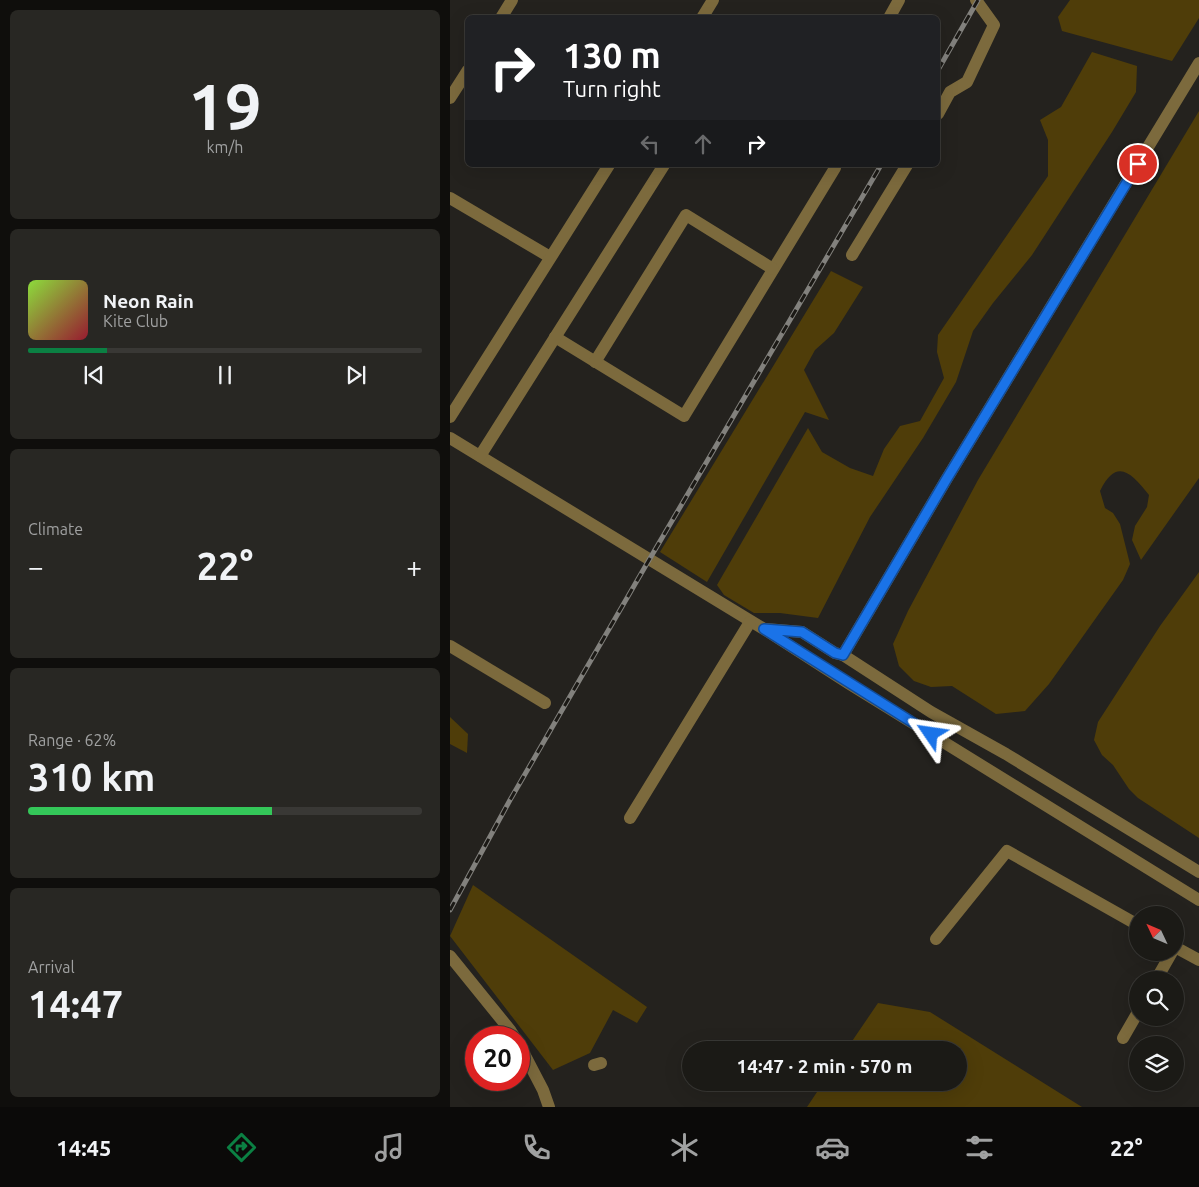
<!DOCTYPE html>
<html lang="en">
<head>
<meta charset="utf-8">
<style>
  :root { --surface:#1b1a16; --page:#282723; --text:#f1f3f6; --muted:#a0a1a1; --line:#393835; --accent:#0b8043 }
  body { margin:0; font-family:Ubuntu,sans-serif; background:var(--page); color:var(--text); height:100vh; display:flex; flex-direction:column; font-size:19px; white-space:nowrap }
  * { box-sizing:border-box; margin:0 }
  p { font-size:16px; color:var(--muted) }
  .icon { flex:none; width:28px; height:28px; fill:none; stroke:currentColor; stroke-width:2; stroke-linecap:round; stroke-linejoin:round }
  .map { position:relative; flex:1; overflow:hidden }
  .drawer { display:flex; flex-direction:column; gap:10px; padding:10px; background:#0f0e0c; width:450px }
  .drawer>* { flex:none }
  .top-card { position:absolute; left:15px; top:15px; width:475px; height:152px; border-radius:8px; box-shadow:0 5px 20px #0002,0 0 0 1px var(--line); background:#202124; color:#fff; overflow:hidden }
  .needle { width:32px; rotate:314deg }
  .controls { position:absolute; left:679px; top:906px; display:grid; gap:10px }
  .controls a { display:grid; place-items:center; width:55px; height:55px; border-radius:50%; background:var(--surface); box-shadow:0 5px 20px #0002,0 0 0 1px var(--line); font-size:25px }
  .speed { position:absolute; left:15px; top:1026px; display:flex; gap:10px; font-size:25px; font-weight:700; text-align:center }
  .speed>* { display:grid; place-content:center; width:65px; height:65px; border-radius:50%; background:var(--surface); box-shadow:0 5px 20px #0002,0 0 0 1px var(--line); line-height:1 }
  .speed .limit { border:8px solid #d22; background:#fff; color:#111 }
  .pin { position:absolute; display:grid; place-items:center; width:42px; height:42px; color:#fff; margin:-21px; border:2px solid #fff; border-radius:50%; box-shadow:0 1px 5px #0007 }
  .me { position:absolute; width:55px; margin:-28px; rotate:302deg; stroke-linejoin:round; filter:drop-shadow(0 0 4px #0008) }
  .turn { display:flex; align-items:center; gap:18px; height:105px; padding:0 15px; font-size:22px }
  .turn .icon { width:65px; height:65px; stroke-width:2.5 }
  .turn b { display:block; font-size:35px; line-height:42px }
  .lanes { display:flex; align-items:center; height:48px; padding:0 15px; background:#0003; justify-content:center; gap:25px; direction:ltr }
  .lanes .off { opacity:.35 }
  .big { font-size:38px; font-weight:700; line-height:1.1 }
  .drawer .widget { flex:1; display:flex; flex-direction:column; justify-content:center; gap:8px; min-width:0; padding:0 18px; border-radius:8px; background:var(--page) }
  .drawer .dial { align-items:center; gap:0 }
  .dial b { font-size:65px; line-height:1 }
  .song { display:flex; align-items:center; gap:15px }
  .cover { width:60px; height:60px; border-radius:8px; background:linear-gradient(135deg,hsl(90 70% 55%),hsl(350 70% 35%)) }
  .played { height:5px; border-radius:2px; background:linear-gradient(90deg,var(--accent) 20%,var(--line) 20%) }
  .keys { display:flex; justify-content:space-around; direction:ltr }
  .heat { display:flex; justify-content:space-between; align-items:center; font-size:28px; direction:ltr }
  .charge { height:8px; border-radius:4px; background:linear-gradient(90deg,#34c759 62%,var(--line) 0) }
  .trip { position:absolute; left:232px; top:1041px; width:285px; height:50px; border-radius:25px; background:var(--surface); box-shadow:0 5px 20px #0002,0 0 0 1px var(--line); font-weight:700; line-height:50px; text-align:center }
  .dock { display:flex; height:80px; justify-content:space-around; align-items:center; background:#0b0a09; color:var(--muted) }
  .dock .icon { width:35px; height:35px }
  .dock .current { color:var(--accent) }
  .dock b { font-size:22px; color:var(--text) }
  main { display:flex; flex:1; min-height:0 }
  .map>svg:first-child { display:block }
  .green { fill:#4f3d09 }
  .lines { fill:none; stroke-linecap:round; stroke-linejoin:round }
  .minor { stroke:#7c6a3d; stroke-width:12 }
  .rail-casing { stroke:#82817d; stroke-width:5 }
  .rail { stroke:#1b1915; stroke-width:3; stroke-dasharray:9; stroke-linecap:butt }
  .route-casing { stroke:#114b97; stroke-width:12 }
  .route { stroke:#1a73e8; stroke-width:9 }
</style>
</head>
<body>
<main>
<section class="drawer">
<div class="widget dial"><b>19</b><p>km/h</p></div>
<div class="widget">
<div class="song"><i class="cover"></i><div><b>Neon Rain</b><p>Kite Club</p></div></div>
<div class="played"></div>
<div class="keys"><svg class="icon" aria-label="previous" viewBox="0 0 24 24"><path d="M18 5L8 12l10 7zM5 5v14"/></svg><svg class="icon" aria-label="pause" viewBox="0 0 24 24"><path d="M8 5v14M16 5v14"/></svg><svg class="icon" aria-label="next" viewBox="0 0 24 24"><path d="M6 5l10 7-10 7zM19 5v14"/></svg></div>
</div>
<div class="widget"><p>Climate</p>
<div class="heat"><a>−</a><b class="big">22°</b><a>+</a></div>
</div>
<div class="widget"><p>Range · 62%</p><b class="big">310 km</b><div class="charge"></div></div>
<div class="widget"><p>Arrival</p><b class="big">14:47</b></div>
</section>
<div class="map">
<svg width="749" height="1107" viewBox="0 0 749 1107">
  <rect width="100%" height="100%" fill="#24221e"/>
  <g class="green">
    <path d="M620,0H749V18L722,61L612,31L608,17Z"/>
    <path d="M642,52L687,66L686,92L662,132L582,255L543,303L523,331L506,382L473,438L420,517L368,618L330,613H304L274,595L267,585L358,428L372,452L400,468L423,476L434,449L450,426L470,421L494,378L487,352L488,335L598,176V140L590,120L611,107Z"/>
    <path d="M749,111V478L691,560L682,540L685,526L697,507L699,495C681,473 667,457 650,491L655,508L663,513L670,524L680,564L673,580L599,684L575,711L546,714L502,686L481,687L464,681L449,666L443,644L458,611L528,480Z"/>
    <path d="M381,271L413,287L384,333L365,350L354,370L379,420L355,412L257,582L210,552Z"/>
    <path d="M749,572V838L688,798L679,789L663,765L652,755L644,740L648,722L710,626Z"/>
    <path d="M0,717L18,734L17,753L0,744Z"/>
    <path d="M23,885L197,1007L187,1023L163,1010L140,1053L103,1070L0,936Z"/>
    <path d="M428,1003L480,1012L632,1107H357L373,1083L509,1082V1050H396Z"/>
  </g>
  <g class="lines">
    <g class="minor">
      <path d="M51,18L62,0"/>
      <path d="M252,18L263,0"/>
      <path d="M439,18L449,0"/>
      <path d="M0,98L18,70"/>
      <path d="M488,114L500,92L517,82L544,25L526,0"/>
      <path d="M0,198L100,257"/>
      <path d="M402,255L457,165"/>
      <path d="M105,337L234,416L385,168V165"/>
      <path d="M145,362L236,215L323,269"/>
      <path d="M0,417L159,165"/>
      <path d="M0,438L314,629L398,683L749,900"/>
      <path d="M30,456L214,165"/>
      <path d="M316,629L352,632L385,653L393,655L481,712L556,754L749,872"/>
      <path d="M0,646L95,703"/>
      <path d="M393,655L496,480L749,63"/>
      <path d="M180,818L300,622"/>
      <path d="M486,939L557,851L688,925"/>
      <path d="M725,947L749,960"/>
      <path d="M0,956L60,1030L65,1038"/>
      <path d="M706,980L722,952"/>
      <path d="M673,1038L688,1012"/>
      <path d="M69,1044L93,1090L99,1107"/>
      <path d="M144,1065L151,1063"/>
    </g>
    <defs>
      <g id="rail">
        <path d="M488,70L528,0"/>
        <path d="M0,910L60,800L199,560L431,165"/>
      </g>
    </defs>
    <use href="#rail" class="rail-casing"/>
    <use href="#rail" class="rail"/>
  </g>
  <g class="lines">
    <defs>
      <path id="route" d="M481,734L314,629L352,632L385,653L393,655L496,480L688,164"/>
    </defs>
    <use href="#route" class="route-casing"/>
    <use href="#route" class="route"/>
  </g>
</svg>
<div class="controls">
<a><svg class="needle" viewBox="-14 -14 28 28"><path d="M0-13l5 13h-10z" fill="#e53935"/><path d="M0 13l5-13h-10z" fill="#a0a1a1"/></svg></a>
<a><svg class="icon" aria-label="search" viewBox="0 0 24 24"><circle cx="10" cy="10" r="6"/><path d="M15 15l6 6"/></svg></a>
<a><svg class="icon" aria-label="layers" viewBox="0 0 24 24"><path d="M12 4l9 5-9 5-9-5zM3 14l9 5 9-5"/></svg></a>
</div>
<div class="speed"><div class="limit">20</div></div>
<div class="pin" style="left:688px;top:164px;background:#d93025"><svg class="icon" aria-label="arrive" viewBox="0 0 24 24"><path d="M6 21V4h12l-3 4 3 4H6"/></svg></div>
<svg class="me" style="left:481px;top:734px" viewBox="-20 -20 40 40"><path d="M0-17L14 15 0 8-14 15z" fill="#1a73e8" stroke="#fff" stroke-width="4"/></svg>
<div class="trip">14:47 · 2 min · 570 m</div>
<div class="top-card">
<div class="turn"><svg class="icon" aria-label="right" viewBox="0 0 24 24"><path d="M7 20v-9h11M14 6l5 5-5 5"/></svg><div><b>130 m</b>Turn right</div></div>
<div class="lanes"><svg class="icon off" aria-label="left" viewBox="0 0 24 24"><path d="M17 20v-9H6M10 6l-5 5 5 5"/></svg><svg class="icon off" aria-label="ahead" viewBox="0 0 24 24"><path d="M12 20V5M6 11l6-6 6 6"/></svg><svg class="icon" aria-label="right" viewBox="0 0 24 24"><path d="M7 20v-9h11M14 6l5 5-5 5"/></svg></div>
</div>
</div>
</main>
<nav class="dock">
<b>14:45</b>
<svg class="icon current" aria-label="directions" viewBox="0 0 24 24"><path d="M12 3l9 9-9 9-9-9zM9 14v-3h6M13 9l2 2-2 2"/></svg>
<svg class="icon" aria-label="music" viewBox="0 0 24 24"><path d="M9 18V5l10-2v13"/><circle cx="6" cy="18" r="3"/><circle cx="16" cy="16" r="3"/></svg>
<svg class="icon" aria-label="phone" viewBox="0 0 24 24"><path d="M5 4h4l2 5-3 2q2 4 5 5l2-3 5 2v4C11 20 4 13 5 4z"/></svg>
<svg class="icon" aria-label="climate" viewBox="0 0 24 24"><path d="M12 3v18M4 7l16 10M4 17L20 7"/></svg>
<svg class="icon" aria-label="car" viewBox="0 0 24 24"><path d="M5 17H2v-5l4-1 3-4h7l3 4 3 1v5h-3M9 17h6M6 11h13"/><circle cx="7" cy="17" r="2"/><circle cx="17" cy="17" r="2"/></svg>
<svg class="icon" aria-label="filters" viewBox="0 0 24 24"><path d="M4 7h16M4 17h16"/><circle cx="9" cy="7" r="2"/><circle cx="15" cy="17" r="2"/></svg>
<b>22°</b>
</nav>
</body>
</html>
